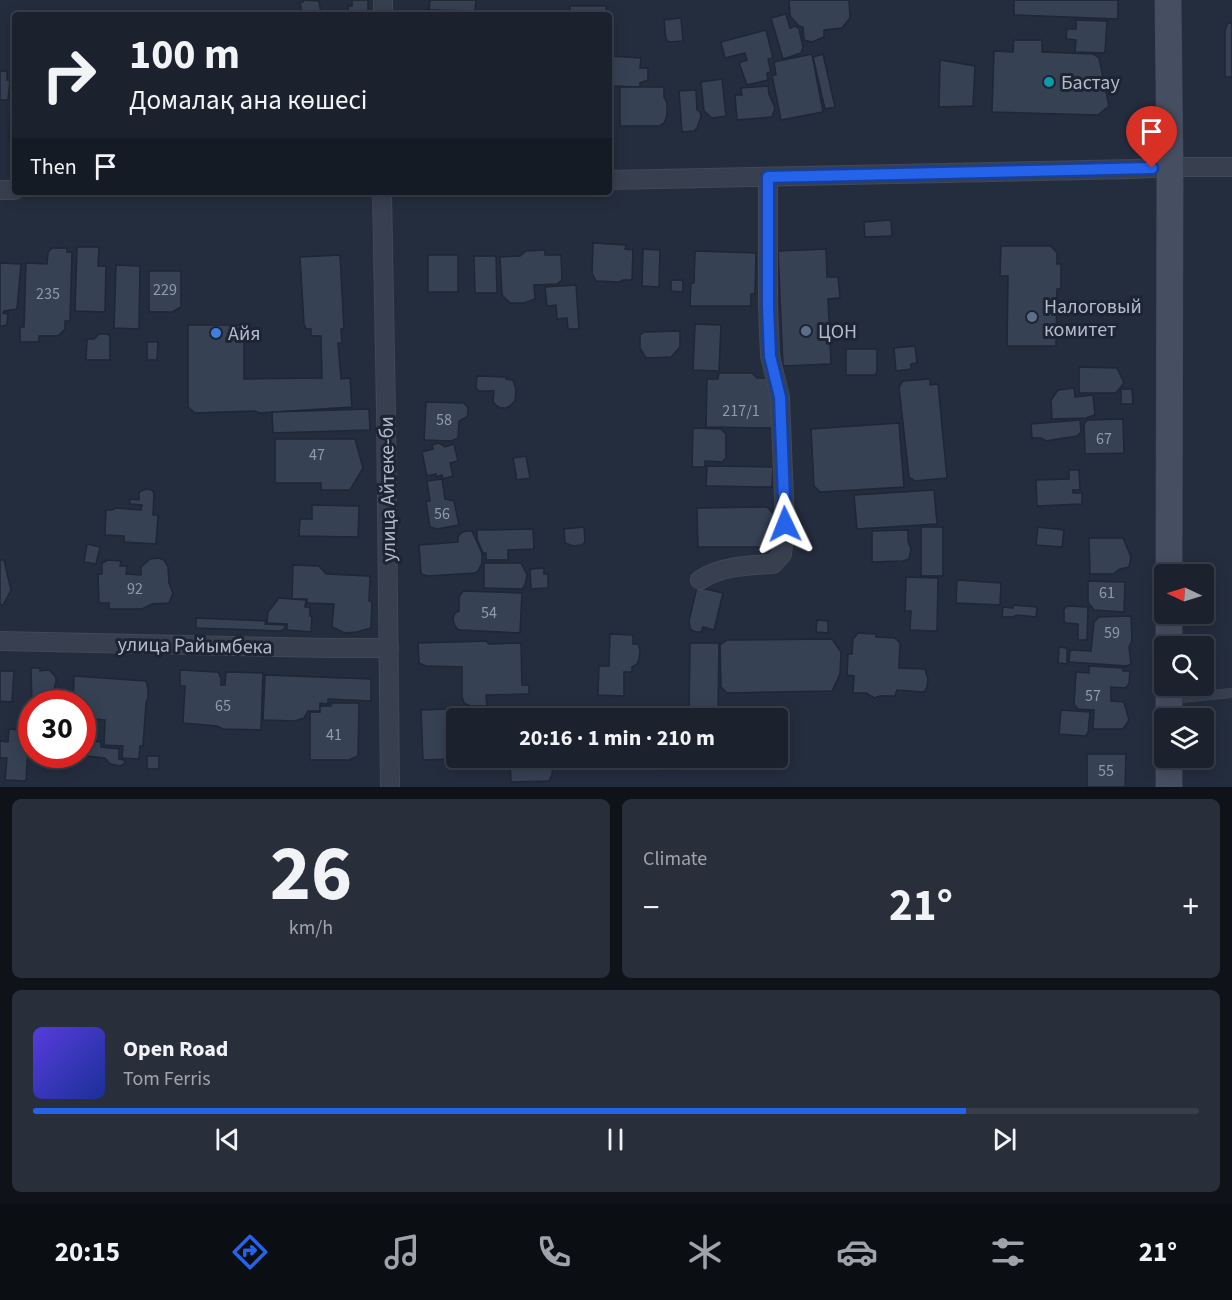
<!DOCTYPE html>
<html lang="en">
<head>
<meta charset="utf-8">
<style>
  :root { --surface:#1b222e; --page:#282f3a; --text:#f1f3f6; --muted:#a0a4aa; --line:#393f4a; --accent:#2563eb }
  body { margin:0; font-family:"Source Sans 3",sans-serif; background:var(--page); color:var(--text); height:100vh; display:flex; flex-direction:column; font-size:22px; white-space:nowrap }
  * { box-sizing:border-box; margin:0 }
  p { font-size:20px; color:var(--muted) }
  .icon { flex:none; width:33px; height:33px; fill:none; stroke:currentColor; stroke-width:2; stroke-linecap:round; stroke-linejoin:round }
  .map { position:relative; height:787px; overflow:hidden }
  .panel { display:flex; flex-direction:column; gap:12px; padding:12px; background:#0f1319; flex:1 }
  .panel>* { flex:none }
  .guide { position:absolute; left:12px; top:12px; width:600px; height:183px; border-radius:6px; box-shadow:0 3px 15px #0003,0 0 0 2px var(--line); background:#1b222e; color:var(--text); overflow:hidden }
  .needle { width:39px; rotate:274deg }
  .controls { position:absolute; left:1154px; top:564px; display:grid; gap:12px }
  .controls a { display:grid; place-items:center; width:60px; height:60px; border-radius:6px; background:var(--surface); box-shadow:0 3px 15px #0003,0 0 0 2px var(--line); font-size:30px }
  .speed { position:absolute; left:18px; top:690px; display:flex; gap:12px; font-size:30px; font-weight:700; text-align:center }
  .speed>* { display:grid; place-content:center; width:78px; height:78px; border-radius:50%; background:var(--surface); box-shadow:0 3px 15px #0003,0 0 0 2px var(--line); line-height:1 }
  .speed .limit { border:9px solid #d22; background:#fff; color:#111 }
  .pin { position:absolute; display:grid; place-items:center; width:51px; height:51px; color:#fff; margin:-62px -26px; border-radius:50% 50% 50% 0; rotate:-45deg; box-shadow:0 0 6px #0007 }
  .pin .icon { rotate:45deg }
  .me { position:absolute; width:66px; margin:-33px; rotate:358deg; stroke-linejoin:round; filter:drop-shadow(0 0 4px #0008) }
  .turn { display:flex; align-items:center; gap:21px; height:126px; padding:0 18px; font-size:27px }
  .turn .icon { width:78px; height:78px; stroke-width:2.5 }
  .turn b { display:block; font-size:42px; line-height:51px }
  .then { display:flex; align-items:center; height:57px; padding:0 18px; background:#0003; gap:12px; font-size:22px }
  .big { font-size:45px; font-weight:700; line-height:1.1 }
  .panel .tile { flex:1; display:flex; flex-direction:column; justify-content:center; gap:9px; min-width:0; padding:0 21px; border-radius:9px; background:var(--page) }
  .panel .dial { align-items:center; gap:0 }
  .dial b { font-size:78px; line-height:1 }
  .song { display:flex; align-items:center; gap:18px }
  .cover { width:72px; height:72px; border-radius:9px; background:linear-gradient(135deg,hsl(250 70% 55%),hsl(230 70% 35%)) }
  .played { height:6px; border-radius:3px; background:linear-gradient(90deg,var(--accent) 80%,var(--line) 80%) }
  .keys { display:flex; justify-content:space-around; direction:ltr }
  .heat { display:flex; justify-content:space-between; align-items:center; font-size:33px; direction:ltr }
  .panel .tiles { flex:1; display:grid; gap:12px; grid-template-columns:1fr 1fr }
  .tile:last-child { grid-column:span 2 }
  .trip { position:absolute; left:446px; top:708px; width:342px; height:60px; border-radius:6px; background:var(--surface); box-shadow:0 3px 15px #0003,0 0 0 2px var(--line); font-weight:700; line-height:60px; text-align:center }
  .menu { display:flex; height:96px; justify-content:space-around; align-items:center; background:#0b0e12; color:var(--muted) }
  .menu .icon { width:42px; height:42px }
  .menu .current { color:var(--accent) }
  .menu b { font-size:27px; color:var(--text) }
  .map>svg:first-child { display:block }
  .building { fill:#364154; stroke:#1f2635; stroke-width:1.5 }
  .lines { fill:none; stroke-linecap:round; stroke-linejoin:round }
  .lane-casing { stroke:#414857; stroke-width:10 }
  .street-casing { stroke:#414857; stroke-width:20 }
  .secondary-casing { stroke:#414857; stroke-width:27 }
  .lane { stroke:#383f4e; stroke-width:9 }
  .street { stroke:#383f4e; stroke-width:18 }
  .secondary { stroke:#464e61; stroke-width:26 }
  .route-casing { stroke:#184099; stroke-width:15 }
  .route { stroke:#2563eb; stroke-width:10 }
  .culture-dot { fill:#0f9aa8; stroke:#1d2433; stroke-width:2 }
  .service-dot { fill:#5c6f8a; stroke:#1d2433; stroke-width:2 }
  .shop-dot { fill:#3f7fe0; stroke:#1d2433; stroke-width:2 }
  .labels { text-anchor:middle; stroke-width:6; stroke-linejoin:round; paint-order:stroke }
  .number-label { font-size:16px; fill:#929aaa }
  .poi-label { font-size:20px; fill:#b4bac9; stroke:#1d2433; text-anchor:start }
  .street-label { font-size:20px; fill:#b4bac9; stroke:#1d2433 }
</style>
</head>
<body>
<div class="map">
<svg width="1232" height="787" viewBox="0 0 1232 787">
  <rect width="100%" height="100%" fill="#242d3e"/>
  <g class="building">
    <path d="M303,0L319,1L321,15H302L300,2H303Z"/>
    <path d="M352,0H368V15H348V6H352Z"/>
    <path d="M430,0H476L475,11L429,10Z"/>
    <path d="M789,0H849L850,18L842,28L824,30V37L812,42L804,40L803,27L799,26L790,16Z"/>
    <path d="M1014,0H1118V19L1014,15Z"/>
    <rect x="570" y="6" width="36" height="9"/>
    <path d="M425,10L474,12V15H424Z"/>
    <path d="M786,14L790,28L795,26L799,29L803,47L801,53L783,59L771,18Z"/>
    <path d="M681,18L683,41L669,42L666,39L664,20Z"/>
    <path d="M1076,20L1107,21L1105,53L1075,52L1076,40L1066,39L1067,29H1076Z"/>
    <path d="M1228,23H1232V77H1225V30Z"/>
    <path d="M766,30L773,58L768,59L771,72L767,73L768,80L747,85L739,63L747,60L745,53L725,58L721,42Z"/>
    <path d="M1014,40H1042V52L1093,54L1099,58L1109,106L1098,115L992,112L994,51L1013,52Z"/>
    <path d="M812,54L823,112L781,120L772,75H776L774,62Z"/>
    <path d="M823,54L835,107L825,109L813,57Z"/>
    <path d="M610,56L641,58L640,68H648V80L640,83V87L610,86L609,82Z"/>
    <path d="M940,60L975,66L973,106L939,107Z"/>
    <path d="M15,68V141H9L11,99H13Z"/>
    <path d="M0,71H7V80H10L8,100H0Z"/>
    <path d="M722,79L726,116L712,118L704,111L701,82Z"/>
    <path d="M768,86L769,94L775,108L772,117L737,120L735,95H742L741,88Z"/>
    <path d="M620,87H664V97L667,103V115L664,123L659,126H620Z"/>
    <path d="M696,90L697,110L700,112L701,116L697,128L694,131L682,132L679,91Z"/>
    <path d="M891,220L892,236L865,237L864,222Z"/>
    <path d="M593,243L626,245L625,249L633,250L632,280H623L619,282L596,281L592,273Z"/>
    <path d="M1001,246H1051L1057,253V264H1061V289H1057L1056,346H1007L1008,276H1000Z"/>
    <path d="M77,247H99L98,266H106L105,312L75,311Z"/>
    <path d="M52,248H67V252H72L70,321H65V329L58,336H39V342H20V327H24L26,263L47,264L48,252Z"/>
    <path d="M643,249L660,250L659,287L642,286Z"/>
    <path d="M826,249L827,277H838L840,298L828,299L831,364L783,366L778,251Z"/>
    <path d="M545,250V255H561L562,280L557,284L534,285L535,299L524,303H510L502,295L500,257L520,256L526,251Z"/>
    <path d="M695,251L756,253L755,294H751V306H690L691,283H694Z"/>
    <path d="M340,255L344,329H341L342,343H338L341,379L350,378L352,407L260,413L254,411L195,413L188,407V325H244V379L322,378L321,336H311V329H306L304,324L300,257Z"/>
    <rect x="428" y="255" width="30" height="37"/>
    <path d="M474,256H496L497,293H475Z"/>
    <path d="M0,263L21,264L17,309L4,311L3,313L8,314L7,324L4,326H0Z"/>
    <path d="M116,265L140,266L139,329L114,328Z"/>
    <path d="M149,271H181V307L172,312H149Z"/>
    <path d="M671,280H683V292L671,291Z"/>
    <path d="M576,285L579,329H568L567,318L557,319L556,305L547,306L545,287Z"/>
    <path d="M695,324L721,325L719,371L693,370Z"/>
    <path d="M680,331V347L671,357L646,358L640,348V335L644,332Z"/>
    <path d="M99,334H107L110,336V360H86L87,339H94Z"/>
    <path d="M147,342H158L157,360H147Z"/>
    <path d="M915,346L917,363L911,364V369L896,371L894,348Z"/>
    <path d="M846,349H877V371L875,375H846Z"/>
    <path d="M1079,367L1117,368L1124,383L1116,393H1079Z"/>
    <path d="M719,373H752L757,378H773L772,428L706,427L707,379H718Z"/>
    <path d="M477,376L506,377V379L513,380L516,389L515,401L510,406L506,408H500L496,405L493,402L494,391H479L476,388Z"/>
    <path d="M930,379V385L938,384L947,478L915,481L909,477L899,387L903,381Z"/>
    <path d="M1074,388L1075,397L1093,395L1095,415L1086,418L1052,419L1051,400L1058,390Z"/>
    <path d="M1121,389H1132L1133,404H1121Z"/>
    <path d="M426,402L464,403L468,408V414L467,417L459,421L458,438L451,441L424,440Z"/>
    <path d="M369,409L370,430L273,433L272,412Z"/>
    <path d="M1123,419L1124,453L1085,454L1084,424L1087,420Z"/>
    <path d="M1080,420L1081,432L1077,436L1046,441L1041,438H1032L1031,424Z"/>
    <path d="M899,423L904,487L820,492L814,486L811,429Z"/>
    <path d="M693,428L721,429L726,434V458L722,462L705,461V467H692Z"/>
    <path d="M275,439H355L363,468L350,490H321V483H275Z"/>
    <path d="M439,443L445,447L454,444L458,461L450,463L453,476L443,479L442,475L436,477V474L427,476L422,452L433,449L432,445Z"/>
    <path d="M526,456L530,478L517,480L513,458Z"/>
    <path d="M707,466L773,467L772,487L706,486Z"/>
    <path d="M1069,470H1079L1080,490H1073V493H1082V504L1037,506L1036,480L1069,479Z"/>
    <path d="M442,479L445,499L454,501L459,525L437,529L430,527L426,501H430L427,481Z"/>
    <path d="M146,489L152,490L154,493L153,515H158L156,544L124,542V536L105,535L106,510H112L116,508L141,510L142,505L130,504V499L139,500V492Z"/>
    <path d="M934,490L937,524L857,529L854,495Z"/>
    <path d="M312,505L359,506L358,537L299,536L300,519H312Z"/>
    <path d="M767,507L773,513L771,544L768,547H698L697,508Z"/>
    <path d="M584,527L585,542L582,545L573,546L565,543L564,529Z"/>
    <rect x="921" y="527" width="22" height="49"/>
    <path d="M1038,527L1064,530L1062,547L1036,545Z"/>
    <path d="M533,529L534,549L508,550V560H486V553H483L477,539V530Z"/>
    <path d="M908,530V541L911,549L909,559L903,561L872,562V531Z"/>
    <path d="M466,531H472L482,553V563L478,571L475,573L428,576L421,574L419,545L458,542V537L461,533Z"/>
    <path d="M1089,538H1123L1131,557L1129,567L1120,569L1113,574H1090Z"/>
    <path d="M87,544L100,547L96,564L84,562Z"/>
    <path d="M159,558L164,560L168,567L169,583L173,593L169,603L152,604L142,609H109V603H99L98,574H102V563L108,560L121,561L120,566H127L126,574L141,575V567L150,559Z"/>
    <path d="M0,560H4L11,590L3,605H0Z"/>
    <path d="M484,563H521L527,575L525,585L522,589L484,588Z"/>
    <path d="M293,565L319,566L326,574L370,576L369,601L372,602L371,628L357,632L345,633L332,627L334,604L307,603V599H292Z"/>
    <path d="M544,568V574H548V588L531,589L530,569Z"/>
    <path d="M906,577L938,578L937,631L910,630L911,611H905Z"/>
    <path d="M957,580L1001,583L1000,605L956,603Z"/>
    <path d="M1088,581L1125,582L1124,612L1094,610L1088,602Z"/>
    <path d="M697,587L723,593L714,630L703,627L701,632H697L693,631L690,628L689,621Z"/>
    <path d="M463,591L522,593L520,633L461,630L457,629L454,624L453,618L455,613L459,611V597Z"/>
    <path d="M279,598L306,600L305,607H310V616H312L311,632L287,630V624L267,623L268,612Z"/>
    <path d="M1014,605L1037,607L1036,617L1017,615L1013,617H1002L1003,607L1013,608Z"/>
    <path d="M1067,606L1088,607L1087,640H1078V624L1066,623L1064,621V609Z"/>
    <path d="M1131,616L1132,641L1129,647L1131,664L1127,666L1069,662L1070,650L1091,651L1094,622L1099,617Z"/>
    <path d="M196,618L266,621L265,624L285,625V628L281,631L196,628Z"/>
    <path d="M817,620L828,621V633L816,632Z"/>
    <path d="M858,633L876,634V637L895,638L900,643L899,668L925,669L928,679L927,687L924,692L897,690L895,696H880L874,698L866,693H853L854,676L847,675L848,654H852L853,639Z"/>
    <path d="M610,634L633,635V644H638L640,650L639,659L637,664L632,667V672H624V696L598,695L599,666H609Z"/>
    <path d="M832,639L841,652L840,674L832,691L727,693L721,687L720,645L727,640Z"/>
    <path d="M486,641L489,644L521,643L522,685H529V694L486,695L487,706H470L464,703L462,697V667L426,666L419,663L418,643Z"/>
    <path d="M690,643H719L718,712H689Z"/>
    <path d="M1059,647L1067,648V664L1058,663Z"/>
    <path d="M1089,666L1123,668V671H1130L1129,684L1125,688L1111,687V701L1124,702L1129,720L1123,729H1093L1094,710L1078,709L1074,704L1076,672L1089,673Z"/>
    <path d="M31,668H40V671L49,670L56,677V682L54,690L50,693V696L65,695L66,704H32Z"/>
    <path d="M180,670L218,672L221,678V685H225L226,672L263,673L261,730L223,729L217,726L183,723L185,686H180Z"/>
    <path d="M0,671H14L12,702L1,701L0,705Z"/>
    <path d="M265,675L371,679V701L328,699V704L320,703V711H308L304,718L295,721L263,720Z"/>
    <path d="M74,676L146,681L148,688V698L146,703L143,746H140L139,759L122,758L123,746L104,745L105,720L95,719V726L82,725V704H73Z"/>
    <path d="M331,703H359L358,756L349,760H310V712H320V706H331Z"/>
    <path d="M481,708L482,718H456V758H482L423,760L421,710Z"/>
    <rect x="528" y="710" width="18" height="8"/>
    <path d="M1061,710L1090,712L1088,733L1085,736L1059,734Z"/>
    <path d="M9,729L29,731L26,781L5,780L7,758H0V741L8,742Z"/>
    <path d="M84,740L101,742V747L119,749V759L125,760L124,764L120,766L110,764L105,758L87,756L82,753Z"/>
    <path d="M1087,754H1126L1125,787H1087Z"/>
    <rect x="147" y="756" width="12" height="13"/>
    <path d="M528,758H547V761L552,760L553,764L552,775L549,781L511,782L510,762H528Z"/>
    <rect x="663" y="758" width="17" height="12"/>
  </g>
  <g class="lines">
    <defs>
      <path id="lane" d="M1172,699L1232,693"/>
      <g id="street">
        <path d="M383,0V15"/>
        <path d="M609,180L1133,169L1170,167H1232"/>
        <path d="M0,190H15"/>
        <path d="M382,192L386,412L390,787"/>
        <path d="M700,580C720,566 750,565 773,564L782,554L785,524L780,397L770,356L768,307V177"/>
        <path d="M0,641L326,648H389"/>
      </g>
      <g id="secondary">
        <path d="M1168,0L1170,167L1169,574"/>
        <path d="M1169,646V614"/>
        <path d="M1169,718V686"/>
        <path d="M1169,787V758"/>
      </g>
    </defs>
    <use href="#lane" class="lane-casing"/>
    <use href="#street" class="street-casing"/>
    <use href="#secondary" class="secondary-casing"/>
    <use href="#lane" class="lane"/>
    <use href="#street" class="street"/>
    <use href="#secondary" class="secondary"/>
  </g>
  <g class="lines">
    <defs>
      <path id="route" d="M785,524L780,397L770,356L768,307V177L1152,168"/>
    </defs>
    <use href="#route" class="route-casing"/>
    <use href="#route" class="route"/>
  </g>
  <circle class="culture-dot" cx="1049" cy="82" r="6"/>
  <g class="service-dot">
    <circle cx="1032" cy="317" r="6"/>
    <circle cx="806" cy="331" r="6"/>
  </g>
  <circle class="shop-dot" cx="216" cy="333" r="6"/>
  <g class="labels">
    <g class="number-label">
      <text x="165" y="295">229</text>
      <text x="48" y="299">235</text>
      <text x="741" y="416">217/1</text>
      <text x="444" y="425">58</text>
      <text x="1104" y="444">67</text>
      <text x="317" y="460">47</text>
      <text x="442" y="519">56</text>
      <text x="135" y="594">92</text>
      <text x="1107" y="598">61</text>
      <text x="489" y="618">54</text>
      <text x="1112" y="638">59</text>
      <text x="1093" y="701">57</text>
      <text x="223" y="711">65</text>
      <text x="334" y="740">41</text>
      <text x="1106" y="776">55</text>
    </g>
    <g class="poi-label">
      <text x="1061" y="89">Бастау</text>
      <text x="1044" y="313">Налоговый<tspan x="1044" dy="23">комитет</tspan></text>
      <text x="818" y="338">ЦОН</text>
      <text x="228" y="340">Айя</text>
    </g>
    <g class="street-label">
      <text transform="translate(387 489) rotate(-91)" y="7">улица Айтеке-би</text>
      <text transform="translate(195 645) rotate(1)" y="7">улица Райымбека</text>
    </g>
  </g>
</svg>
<div class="controls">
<a><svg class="needle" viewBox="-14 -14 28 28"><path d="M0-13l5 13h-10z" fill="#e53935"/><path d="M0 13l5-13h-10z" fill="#a0a4aa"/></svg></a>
<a><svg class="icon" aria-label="search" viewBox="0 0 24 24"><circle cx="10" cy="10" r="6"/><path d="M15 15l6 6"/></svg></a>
<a><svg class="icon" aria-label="layers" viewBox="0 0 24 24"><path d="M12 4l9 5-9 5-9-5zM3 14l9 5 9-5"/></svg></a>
</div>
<div class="speed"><div class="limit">30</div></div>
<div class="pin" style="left:1152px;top:168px;background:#d93025"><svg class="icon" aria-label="arrive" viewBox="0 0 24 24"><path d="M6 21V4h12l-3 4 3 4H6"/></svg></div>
<svg class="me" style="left:785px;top:524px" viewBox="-20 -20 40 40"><path d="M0-17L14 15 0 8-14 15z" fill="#2563eb" stroke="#fff" stroke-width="4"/></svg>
<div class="trip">20:16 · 1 min · 210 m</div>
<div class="guide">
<div class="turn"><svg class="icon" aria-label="right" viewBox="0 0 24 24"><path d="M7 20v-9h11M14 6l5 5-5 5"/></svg><div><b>100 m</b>Домалақ ана көшесі</div></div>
<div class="then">Then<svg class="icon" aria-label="arrive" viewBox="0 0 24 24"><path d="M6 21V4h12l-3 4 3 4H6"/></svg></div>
</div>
</div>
<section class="panel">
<div class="tiles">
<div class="tile dial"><b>26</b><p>km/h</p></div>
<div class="tile"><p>Climate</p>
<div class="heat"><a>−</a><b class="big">21°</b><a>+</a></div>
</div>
<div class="tile">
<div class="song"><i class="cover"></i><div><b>Open Road</b><p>Tom Ferris</p></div></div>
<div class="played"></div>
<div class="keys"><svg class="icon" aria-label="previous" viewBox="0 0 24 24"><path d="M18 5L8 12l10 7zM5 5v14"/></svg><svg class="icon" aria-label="pause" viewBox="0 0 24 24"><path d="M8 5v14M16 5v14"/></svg><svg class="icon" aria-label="next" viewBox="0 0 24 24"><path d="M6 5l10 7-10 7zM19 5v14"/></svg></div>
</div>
</div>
</section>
<nav class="menu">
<b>20:15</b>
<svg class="icon current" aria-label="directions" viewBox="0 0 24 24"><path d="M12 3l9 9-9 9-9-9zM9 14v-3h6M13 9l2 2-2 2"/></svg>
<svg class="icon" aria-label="music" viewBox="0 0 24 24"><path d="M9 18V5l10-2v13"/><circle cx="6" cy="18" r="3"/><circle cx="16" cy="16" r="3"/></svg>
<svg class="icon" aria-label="phone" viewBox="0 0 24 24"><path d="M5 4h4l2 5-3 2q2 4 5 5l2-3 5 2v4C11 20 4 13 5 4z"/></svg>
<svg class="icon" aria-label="climate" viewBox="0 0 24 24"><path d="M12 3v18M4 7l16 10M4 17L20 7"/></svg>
<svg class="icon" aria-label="car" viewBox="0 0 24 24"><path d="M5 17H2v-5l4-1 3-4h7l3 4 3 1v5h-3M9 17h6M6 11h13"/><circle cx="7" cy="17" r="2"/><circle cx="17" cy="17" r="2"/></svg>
<svg class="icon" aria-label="filters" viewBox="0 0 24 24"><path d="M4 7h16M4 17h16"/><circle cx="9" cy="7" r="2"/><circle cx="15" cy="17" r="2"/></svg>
<b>21°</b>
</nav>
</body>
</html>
